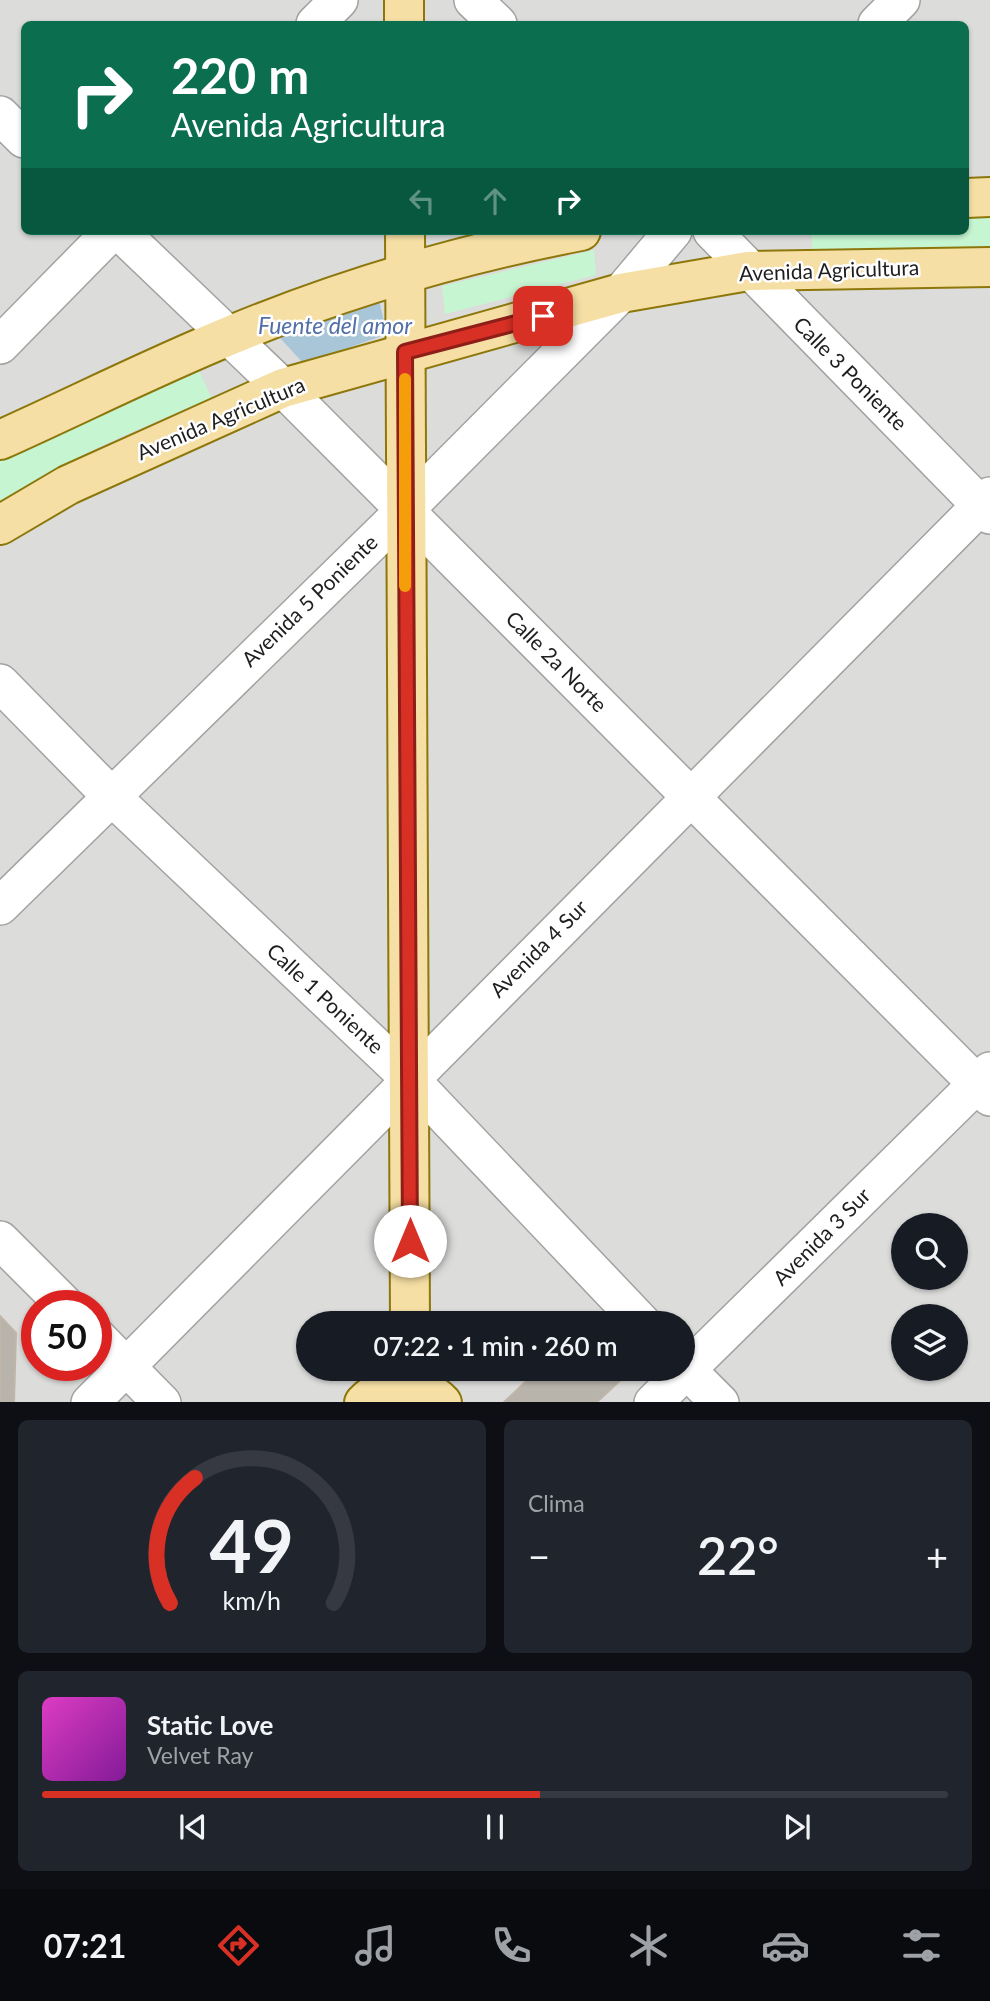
<!DOCTYPE html>
<html lang="es">
<head>
<meta charset="utf-8">
<style>
  :root { --surface:#171b24; --page:#20242c; --text:#f1f3f6; --muted:#9ea1a6; --line:#363941; --accent:#d93025 }
  body { margin:0; font-family:Lato,sans-serif; background:var(--page); color:var(--text); height:100vh; display:flex; flex-direction:column; font-size:26px; white-space:nowrap }
  * { box-sizing:border-box; margin:0 }
  p { font-size:23px; color:var(--muted) }
  .icon { flex:none; width:38px; height:38px; fill:none; stroke:currentColor; stroke-width:2; stroke-linecap:round; stroke-linejoin:round }
  .map { position:relative; height:1402px; overflow:hidden }
  .panel { display:flex; flex-direction:column; gap:18px; padding:18px; background:#0d0f14; flex:1 }
  .panel>* { flex:none }
  .hud { position:absolute; left:21px; top:21px; width:948px; height:214px; border-radius:10px; box-shadow:0 2px 5px #0004; background:#0b6e4f; color:#fff; overflow:hidden }
  .fabs { position:absolute; left:891px; top:1213px; display:grid; gap:14px }
  .fabs a { display:grid; place-items:center; width:77px; height:77px; border-radius:50%; background:var(--surface); box-shadow:0 2px 5px #0004; font-size:35px }
  .speed { position:absolute; left:21px; top:1290px; display:flex; gap:14px; font-size:35px; font-weight:700; text-align:center }
  .speed>* { display:grid; place-content:center; width:91px; height:91px; border-radius:50%; background:var(--surface); box-shadow:0 2px 5px #0004; line-height:1 }
  .speed .limit { border:10px solid #d22; background:#fff; color:#111 }
  .pin { position:absolute; display:grid; place-items:center; width:60px; height:60px; color:#fff; margin:-30px; border-radius:14px; box-shadow:0 4px 10px #0006 }
  .me { position:absolute; width:77px; margin:-38px; rotate:0deg; stroke-linejoin:round; filter:drop-shadow(0 0 5px #0008) }
  .turn { display:flex; align-items:center; gap:24px; height:147px; padding:0 35px; font-size:32px }
  .turn .icon { width:91px; height:91px; stroke-width:2.5 }
  .turn b { display:block; font-size:49px; line-height:60px }
  .lanes { display:flex; align-items:center; height:66px; padding:0 35px; background:#0003; justify-content:center; gap:35px; direction:ltr }
  .lanes .off { opacity:.35 }
  .big { font-size:52px; font-weight:600; line-height:1.1 }
  .panel .tile { flex:1; display:flex; flex-direction:column; justify-content:center; gap:10px; min-width:0; padding:0 24px; border-radius:10px; background:var(--page) }
  .panel .dial { align-items:center; gap:0 }
  .dial svg { height:182px; overflow:visible; fill:none; stroke:var(--line); stroke-width:7; stroke-linecap:round; text-anchor:middle }
  .dial text { fill:var(--text); stroke:none }
  .song { display:flex; align-items:center; gap:21px }
  .cover { width:84px; height:84px; border-radius:10px; background:linear-gradient(135deg,hsl(310 70% 55%),hsl(290 70% 35%)) }
  .played { height:7px; border-radius:4px; background:linear-gradient(90deg,var(--accent) 55%,var(--line) 55%) }
  .keys { display:flex; justify-content:space-around; direction:ltr }
  .heat { display:flex; justify-content:space-between; align-items:center; font-size:38px; direction:ltr }
  .panel .tiles { flex:1; display:grid; gap:18px; grid-template-columns:1fr 1fr }
  .tile:last-child { grid-column:span 2 }
  .trip { position:absolute; left:296px; top:1311px; width:399px; height:70px; border-radius:35px; background:var(--surface); box-shadow:0 2px 5px #0004; font-weight:600; line-height:70px; text-align:center }
  .dock { display:flex; height:112px; justify-content:space-around; align-items:center; background:#090b0e; color:var(--muted) }
  .dock .icon { width:49px; height:49px }
  .dock .on { color:var(--accent) }
  .dock b { font-size:32px; color:var(--text) }
  .map>svg:first-child { display:block }
  .residential { fill:#dcdcdb; fill-rule:evenodd }
  .park { fill:#c6f5d1 }
  .water { fill:#a9c6d9 }
  .building { fill:#b8b3ab; stroke:#bfb6a9; stroke-width:2 }
  .lines { fill:none; stroke-linecap:round; stroke-linejoin:round }
  .minor-casing { stroke:#a2a2a2; stroke-width:40 }
  .major-casing { stroke:#8d770b; stroke-width:42 }
  .minor { stroke:#fff; stroke-width:37 }
  .major { stroke:#f5dfa4; stroke-width:38 }
  .route-casing { stroke:#8d1f18; stroke-width:18 }
  .route { stroke:#d93025; stroke-width:12 }
  .slow { stroke:#f59e0b; stroke-width:12 }
  .labels { text-anchor:middle; stroke-width:5; stroke-linejoin:round; paint-order:stroke }
  .street-label { font-size:21px; fill:#1e1e1e; stroke:#fff }
  .water-label { font-size:23px; font-style:italic; fill:#526fa7; stroke:#fff }
</style>
</head>
<body>
<div class="map">
<svg width="990" height="1403" viewBox="0 0 990 1403">
  <rect width="100%" height="100%" fill="#eeede5"/>
  <path class="residential" d="M0,0H990V1402L0,1403ZM24,24H966V231H24ZM903,1225H956V1278H903ZM37,1306H96V1365H37ZM903,1316H956V1368H903ZM308,1323H682V1368H308Z"/>
  <g class="park">
    <path d="M990,210V250L813,257L811,231H966V211Z"/>
    <path d="M594,250L596,275L445,314L442,286Z"/>
    <path d="M199,371L212,398C139,429 66,458 0,503V460L95,410Z"/>
  </g>
  <path class="water" d="M378,296L387,334L304,364L280,338L325,300Z"/>
  <g class="building">
    <path d="M0,1316L16,1333L14,1403H0Z"/>
    <path d="M540,1368H620L626,1375L596,1403H503Z"/>
  </g>
  <g class="lines">
    <defs>
      <g id="minor">
        <path d="M473,0L498,24"/>
        <path d="M315,24L339,0"/>
        <path d="M877,24L901,0"/>
        <path d="M0,115L24,139"/>
        <path d="M119,231L283,388L990,1097"/>
        <path d="M712,231L990,515"/>
        <path d="M0,345L112,231"/>
        <path d="M0,683L110,795L410,1079L642,1323"/>
        <path d="M0,906L405,510L621,293L673,231"/>
        <path d="M0,1240L66,1306"/>
        <path d="M96,1336L162,1403"/>
        <path d="M682,1365L720,1403"/>
        <path d="M90,1403L990,496"/>
        <path d="M653,1403L990,1071"/>
      </g>
      <g id="major">
        <path d="M404,0V24"/>
        <path d="M966,198L990,197"/>
        <path d="M405,231L410,1323"/>
        <path d="M0,440C76,406 151,368 229,336C342,289 461,254 581,231"/>
        <path d="M0,525L68,485L283,388L621,293L748,271L990,267"/>
        <path d="M364,1403C385,1380 422,1381 442,1403"/>
      </g>
    </defs>
    <use href="#minor" class="minor-casing"/>
    <use href="#major" class="major-casing"/>
    <use href="#minor" class="minor"/>
    <use href="#major" class="major"/>
  </g>
  <g class="lines">
    <defs>
      <path id="route" d="M410,1241L405,352L543,316"/>
    </defs>
    <use href="#route" class="route-casing"/>
    <use href="#route" class="route"/>
    <path class="slow" d="M405,586V379"/>
  </g>
  <g class="labels">
    <g class="street-label">
      <text transform="translate(829 271) rotate(-2)" y="7">Avenida Agricultura</text>
      <text transform="translate(850 374) rotate(45)" y="7">Calle 3 Poniente</text>
      <text transform="translate(221 419) rotate(-23)" y="7">Avenida Agricultura</text>
      <text transform="translate(310 601) rotate(-44)" y="7">Avenida 5 Poniente</text>
      <text transform="translate(556 662) rotate(45)" y="7">Calle 2a Norte</text>
      <text transform="translate(539 949) rotate(-45)" y="7">Avenida 4 Sur</text>
      <text transform="translate(325 999) rotate(43)" y="7">Calle 1 Poniente</text>
      <text transform="translate(822 1237) rotate(-45)" y="7">Avenida 3 Sur</text>
    </g>
    <g class="water-label">
      <text x="335" y="334">Fuente del amor</text>
    </g>
  </g>
</svg>
<div class="fabs">
<a><svg class="icon" aria-label="search" viewBox="0 0 24 24"><circle cx="10" cy="10" r="6"/><path d="M15 15l6 6"/></svg></a>
<a><svg class="icon" aria-label="layers" viewBox="0 0 24 24"><path d="M12 4l9 5-9 5-9-5zM3 14l9 5 9-5"/></svg></a>
</div>
<div class="speed"><div class="limit">50</div></div>
<div class="pin" style="left:543px;top:316px;background:#d93025"><svg class="icon" aria-label="arrive" viewBox="0 0 24 24"><path d="M6 21V4h12l-3 4 3 4H6"/></svg></div>
<svg class="me" style="left:410px;top:1241px" viewBox="-20 -20 40 40"><circle r="19" fill="#fff"/><path d="M0-13L10 11 0 6-10 11z" fill="#d93025"/></svg>
<div class="trip">07:22 · 1 min · 260 m</div>
<div class="hud">
<div class="turn"><svg class="icon" aria-label="right" viewBox="0 0 24 24"><path d="M7 20v-9h11M14 6l5 5-5 5"/></svg><div><b>220 m</b>Avenida Agricultura</div></div>
<div class="lanes"><svg class="icon off" aria-label="left" viewBox="0 0 24 24"><path d="M17 20v-9H6M10 6l-5 5 5 5"/></svg><svg class="icon off" aria-label="ahead" viewBox="0 0 24 24"><path d="M12 20V5M6 11l6-6 6 6"/></svg><svg class="icon" aria-label="right" viewBox="0 0 24 24"><path d="M7 20v-9h11M14 6l5 5-5 5"/></svg></div>
</div>
</div>
<section class="panel">
<div class="tiles">
<div class="tile dial"><svg viewBox="0 0 100 80">
<path d="M14 69A42 42 0 1 1 86 69"/>
<path d="M14 69A42 42 0 0 1 25 14" stroke="#d93025"/>
<text x="50" y="56" font-size="32" font-weight="700">49</text>
<text x="50" y="72" font-size="11">km/h</text>
</svg></div>
<div class="tile"><p>Clima</p>
<div class="heat"><a>−</a><b class="big">22°</b><a>+</a></div>
</div>
<div class="tile">
<div class="song"><i class="cover"></i><div><b>Static Love</b><p>Velvet Ray</p></div></div>
<div class="played"></div>
<div class="keys"><svg class="icon" aria-label="previous" viewBox="0 0 24 24"><path d="M18 5L8 12l10 7zM5 5v14"/></svg><svg class="icon" aria-label="pause" viewBox="0 0 24 24"><path d="M8 5v14M16 5v14"/></svg><svg class="icon" aria-label="next" viewBox="0 0 24 24"><path d="M6 5l10 7-10 7zM19 5v14"/></svg></div>
</div>
</div>
</section>
<nav class="dock">
<b>07:21</b>
<svg class="icon on" aria-label="directions" viewBox="0 0 24 24"><path d="M12 3l9 9-9 9-9-9zM9 14v-3h6M13 9l2 2-2 2"/></svg>
<svg class="icon" aria-label="music" viewBox="0 0 24 24"><path d="M9 18V5l10-2v13"/><circle cx="6" cy="18" r="3"/><circle cx="16" cy="16" r="3"/></svg>
<svg class="icon" aria-label="phone" viewBox="0 0 24 24"><path d="M5 4h4l2 5-3 2q2 4 5 5l2-3 5 2v4C11 20 4 13 5 4z"/></svg>
<svg class="icon" aria-label="climate" viewBox="0 0 24 24"><path d="M12 3v18M4 7l16 10M4 17L20 7"/></svg>
<svg class="icon" aria-label="car" viewBox="0 0 24 24"><path d="M5 17H2v-5l4-1 3-4h7l3 4 3 1v5h-3M9 17h6M6 11h13"/><circle cx="7" cy="17" r="2"/><circle cx="17" cy="17" r="2"/></svg>
<svg class="icon" aria-label="filters" viewBox="0 0 24 24"><path d="M4 7h16M4 17h16"/><circle cx="9" cy="7" r="2"/><circle cx="15" cy="17" r="2"/></svg>
</nav>
</body>
</html>
